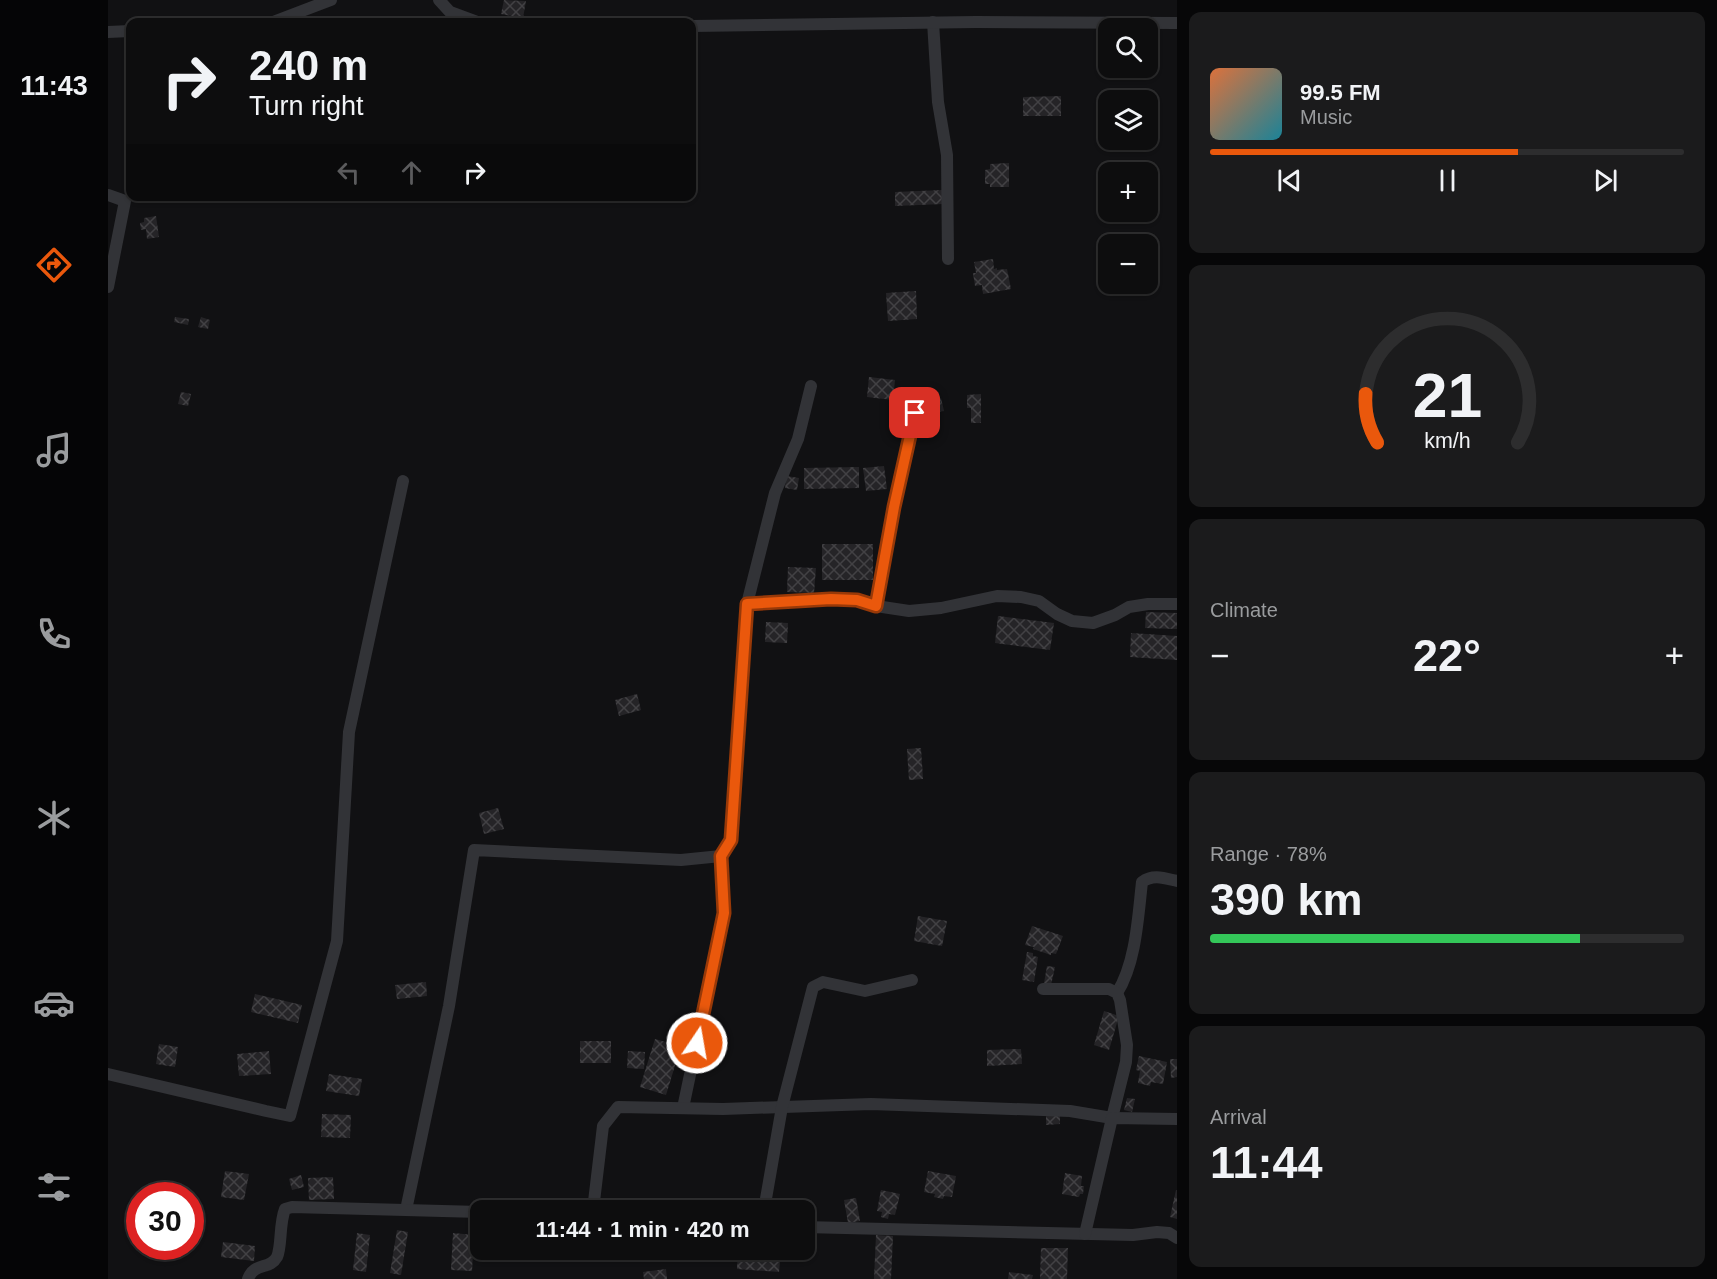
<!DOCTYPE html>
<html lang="en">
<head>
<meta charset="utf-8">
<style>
  :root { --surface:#0d0d0e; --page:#1b1b1c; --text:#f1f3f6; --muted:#9a9c9e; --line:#2d2d2e; --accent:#ea580c }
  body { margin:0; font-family:Helvetica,sans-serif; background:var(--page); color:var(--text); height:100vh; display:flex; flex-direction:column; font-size:22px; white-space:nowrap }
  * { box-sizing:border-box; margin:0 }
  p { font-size:20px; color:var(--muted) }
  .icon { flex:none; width:33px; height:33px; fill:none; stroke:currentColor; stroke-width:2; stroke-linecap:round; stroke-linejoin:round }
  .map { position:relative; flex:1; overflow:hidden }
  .side { display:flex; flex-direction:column; gap:12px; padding:12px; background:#070708; width:540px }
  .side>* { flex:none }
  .guide { position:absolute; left:18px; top:18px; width:570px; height:183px; border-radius:12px; box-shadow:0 2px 4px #0004,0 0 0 2px var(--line); background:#0d0d0e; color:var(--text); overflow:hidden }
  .buttons { position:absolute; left:990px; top:18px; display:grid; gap:12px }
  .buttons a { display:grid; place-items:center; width:60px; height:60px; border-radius:12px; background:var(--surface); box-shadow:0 2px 4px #0004,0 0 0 2px var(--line); font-size:30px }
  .speed { position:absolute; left:18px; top:1182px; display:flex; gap:12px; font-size:30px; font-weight:700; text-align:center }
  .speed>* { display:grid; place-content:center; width:78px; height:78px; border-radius:50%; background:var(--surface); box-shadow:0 2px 4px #0004,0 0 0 2px var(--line); line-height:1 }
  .speed .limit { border:9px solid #d22; background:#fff; color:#111 }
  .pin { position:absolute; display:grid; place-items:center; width:51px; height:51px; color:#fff; margin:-26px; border-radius:12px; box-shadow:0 3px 9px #0006 }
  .me { position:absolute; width:66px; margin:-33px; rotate:12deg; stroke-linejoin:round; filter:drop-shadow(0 0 4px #0008) }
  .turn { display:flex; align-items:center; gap:21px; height:126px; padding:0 24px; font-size:27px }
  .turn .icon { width:78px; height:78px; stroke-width:2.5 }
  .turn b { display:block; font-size:42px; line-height:51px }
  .lanes { display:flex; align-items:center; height:57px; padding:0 24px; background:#0003; justify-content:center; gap:30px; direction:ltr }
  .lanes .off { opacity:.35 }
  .big { font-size:45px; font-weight:600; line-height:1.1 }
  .side .widget { flex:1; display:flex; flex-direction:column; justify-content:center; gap:9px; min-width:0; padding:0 21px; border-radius:12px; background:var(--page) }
  .side .dial { align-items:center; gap:0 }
  .dial svg { height:156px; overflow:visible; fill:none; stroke:var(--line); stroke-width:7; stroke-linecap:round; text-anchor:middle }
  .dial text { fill:var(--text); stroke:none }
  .song { display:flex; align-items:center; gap:18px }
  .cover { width:72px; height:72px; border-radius:9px; background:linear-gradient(135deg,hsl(20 70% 55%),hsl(190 70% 35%)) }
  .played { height:6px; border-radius:3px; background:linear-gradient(90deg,var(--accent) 65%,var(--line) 65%) }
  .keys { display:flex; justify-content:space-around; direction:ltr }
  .heat { display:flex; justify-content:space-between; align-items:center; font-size:33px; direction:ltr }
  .charge { height:9px; border-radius:4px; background:linear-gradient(90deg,#34c759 78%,var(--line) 0) }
  .trip { position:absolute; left:362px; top:1200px; width:345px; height:60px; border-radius:12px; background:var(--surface); box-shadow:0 2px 4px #0004,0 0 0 2px var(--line); font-weight:600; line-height:60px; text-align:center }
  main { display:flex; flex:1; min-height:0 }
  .tabs { display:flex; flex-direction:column; width:108px; justify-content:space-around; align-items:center; background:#050506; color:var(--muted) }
  .tabs .icon { width:42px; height:42px }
  .tabs .selected { color:var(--accent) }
  .tabs b { font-size:27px; color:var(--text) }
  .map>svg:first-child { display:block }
  .building { fill:url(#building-cross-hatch) }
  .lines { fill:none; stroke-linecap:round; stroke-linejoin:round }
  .minor { stroke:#323337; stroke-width:12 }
  .route-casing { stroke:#983908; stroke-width:15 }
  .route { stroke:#ea580c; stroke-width:10 }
</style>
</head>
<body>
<main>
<nav class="tabs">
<b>11:43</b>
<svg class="icon selected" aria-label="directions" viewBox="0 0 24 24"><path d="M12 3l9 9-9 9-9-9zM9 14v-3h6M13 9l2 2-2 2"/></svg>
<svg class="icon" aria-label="music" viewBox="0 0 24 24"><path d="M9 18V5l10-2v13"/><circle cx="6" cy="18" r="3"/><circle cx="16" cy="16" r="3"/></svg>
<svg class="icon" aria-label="phone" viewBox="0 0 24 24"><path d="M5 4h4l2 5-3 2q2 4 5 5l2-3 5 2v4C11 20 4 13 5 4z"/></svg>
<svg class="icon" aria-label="climate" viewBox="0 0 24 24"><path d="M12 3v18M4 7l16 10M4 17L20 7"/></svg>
<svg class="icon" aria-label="car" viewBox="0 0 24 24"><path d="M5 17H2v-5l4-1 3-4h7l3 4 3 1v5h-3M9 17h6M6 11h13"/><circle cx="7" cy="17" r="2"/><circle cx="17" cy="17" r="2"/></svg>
<svg class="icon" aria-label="filters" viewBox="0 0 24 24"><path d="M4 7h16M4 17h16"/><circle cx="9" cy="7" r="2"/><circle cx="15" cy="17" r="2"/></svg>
</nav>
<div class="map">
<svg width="1069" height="1279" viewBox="0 0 1069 1279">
  <defs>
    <pattern id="building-cross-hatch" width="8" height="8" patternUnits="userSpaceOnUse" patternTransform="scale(1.5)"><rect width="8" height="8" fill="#252427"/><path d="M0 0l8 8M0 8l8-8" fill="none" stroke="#424144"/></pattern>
  </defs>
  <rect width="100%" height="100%" fill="#111113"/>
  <g class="building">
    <path d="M396,0L418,1L415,18L393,14Z"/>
    <path d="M953,96V116H915V97Z"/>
    <path d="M901,163V187H882V184H877V170L882,169V164Z"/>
    <path d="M835,190V204L787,206V192Z"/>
    <path d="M48,216L51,237L39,239L38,229L33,230L32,223L36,222V218Z"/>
    <path d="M885,259L886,269L889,268V270L899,269L903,289L875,294L874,285L867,286L865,273H868L866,262Z"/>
    <path d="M808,291L809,319L780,321L778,293Z"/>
    <path d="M67,317L81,319L80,325L66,322Z"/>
    <path d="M93,317L102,320L100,329L90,327Z"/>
    <path d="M761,377L787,380L785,400L759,397Z"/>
    <path d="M73,392L83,394L80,406L70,404Z"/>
    <path d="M873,394V423H863V408H859V395Z"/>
    <path d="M833,398L836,411L824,413L822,400Z"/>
    <path d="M776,466L779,489L758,491L755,468Z"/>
    <path d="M751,467V488L696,489V468Z"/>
    <path d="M679,476L691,478L689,490L677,488Z"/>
    <rect x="714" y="544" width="51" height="36"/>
    <path d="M680,567L708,568L706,593L679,592Z"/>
    <path d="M1038,612L1069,613V629L1037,628Z"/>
    <path d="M890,616L946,623L942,650L887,643Z"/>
    <path d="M658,622L680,623L679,643L657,642Z"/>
    <path d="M1023,633L1069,636V660L1022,657Z"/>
    <path d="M529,694L533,710L511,716L507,700Z"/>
    <path d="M813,748L815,779L801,780L799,749Z"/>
    <path d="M390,808L396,829L376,834L371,813Z"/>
    <path d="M810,916L839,921L834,946L806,941Z"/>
    <path d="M924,926L955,936L948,954L943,953V955L925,949L926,947L917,945Z"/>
    <path d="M919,952L925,953V956L930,957L926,982L914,980Z"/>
    <path d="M939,966L947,967L943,985L936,983Z"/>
    <path d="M318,982L319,996L289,999L287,985Z"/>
    <path d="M147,994L194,1005L190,1023L143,1012Z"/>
    <path d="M996,1011L1011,1016L1001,1050L986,1045Z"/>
    <path d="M547,1039L573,1046L558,1095L532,1087Z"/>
    <rect x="472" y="1041" width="31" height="22"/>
    <path d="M51,1044L70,1047L67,1067L48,1064Z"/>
    <path d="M913,1049L914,1064L879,1066V1050Z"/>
    <path d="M161,1051L163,1074L131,1076L129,1054Z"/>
    <path d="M520,1051L537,1052L536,1069L519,1068Z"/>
    <path d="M1031,1056L1059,1062L1055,1084L1043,1082L1042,1086L1030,1083L1032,1071L1028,1070Z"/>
    <path d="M1062,1059H1069V1077L1063,1078Z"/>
    <path d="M221,1074L254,1079L251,1096L218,1091Z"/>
    <path d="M1019,1098L1027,1099L1024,1112L1016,1110Z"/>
    <path d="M214,1114L243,1115L242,1138L213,1137Z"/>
    <path d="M952,1114V1124L938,1125V1115Z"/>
    <path d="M117,1171L141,1174L136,1200L113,1197Z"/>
    <path d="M820,1171L848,1176L844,1197L836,1196L835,1199L826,1197L827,1194L816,1192Z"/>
    <path d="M957,1173L974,1176L973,1186H976L975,1194H972L971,1197L954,1194Z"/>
    <path d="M193,1175L196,1187L184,1190L181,1179Z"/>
    <path d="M225,1177L226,1199L201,1200L200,1178Z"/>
    <path d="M773,1190L792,1194L787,1215L781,1214L780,1219L773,1217L774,1212L769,1211Z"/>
    <path d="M1068,1190H1069V1219L1062,1217Z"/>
    <path d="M748,1198L752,1221L740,1223L736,1200Z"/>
    <path d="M289,1230L300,1232L293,1275L282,1273Z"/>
    <path d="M249,1233L262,1235L258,1272L245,1270Z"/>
    <path d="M345,1233L366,1235L364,1271L343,1270Z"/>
    <path d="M768,1235L785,1236L783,1279H766Z"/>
    <path d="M115,1242L147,1246L146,1261L113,1257Z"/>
    <path d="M933,1248H960L959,1279H932Z"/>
    <path d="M630,1250L673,1251L671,1272L629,1269Z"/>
    <path d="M558,1269L559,1279H536L535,1272Z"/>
    <path d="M901,1272L925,1275L924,1279H900Z"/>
  </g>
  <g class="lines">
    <g class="minor">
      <path d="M331,0L342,12L369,22"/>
      <path d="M165,22L223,0"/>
      <path d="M825,22L830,102L839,155L840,259"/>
      <path d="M584,26L868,22L1069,23"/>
      <path d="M0,32L22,31"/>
      <path d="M0,195L17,201L0,287"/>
      <path d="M639,604L723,599L749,600L768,606L801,611L833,608L889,596L913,597L931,601L949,614L964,621L985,623L1007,615L1021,607L1040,604H1069"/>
      <path d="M768,606L786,507L807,413"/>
      <path d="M1009,993C1028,963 1030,917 1034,882C1045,874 1056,878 1069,881"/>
      <path d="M0,1074L158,1111L182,1116L229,941L241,732L295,481"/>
      <path d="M575,1108L616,913L613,856"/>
      <path d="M298,1210L341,1006L366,850L573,860L613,856L623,840L639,604L667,493L690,439L703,386"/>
      <path d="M485,1210L495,1126L510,1107L615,1109L763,1104L962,1111L1004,1118L1018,1062L1019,1045L1012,1000L1009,993L1001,989H935"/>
      <path d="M656,1210L674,1107L705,987L715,982L757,991L804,980"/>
      <path d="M696,1227L1025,1235L1049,1232L1061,1233L1069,1238"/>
      <path d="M977,1234L1004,1118L1069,1119"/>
      <path d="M140,1279C146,1262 162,1270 169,1257C174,1246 171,1224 177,1209L184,1207L372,1212"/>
    </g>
  </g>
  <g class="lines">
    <defs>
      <path id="route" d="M589,1043L616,913L613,856L623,840L639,604L723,599L749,600L768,606L786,507L807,413"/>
    </defs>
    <use href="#route" class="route-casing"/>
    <use href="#route" class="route"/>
  </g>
</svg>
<div class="buttons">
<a><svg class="icon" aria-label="search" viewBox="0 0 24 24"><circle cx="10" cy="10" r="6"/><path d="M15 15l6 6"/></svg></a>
<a><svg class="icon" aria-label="layers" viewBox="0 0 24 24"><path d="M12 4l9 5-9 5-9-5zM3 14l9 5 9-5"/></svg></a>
<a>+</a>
<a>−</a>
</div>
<div class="speed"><div class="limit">30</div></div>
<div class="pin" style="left:807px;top:413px;background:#d93025"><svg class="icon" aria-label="arrive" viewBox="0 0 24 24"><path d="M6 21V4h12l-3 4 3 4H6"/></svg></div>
<svg class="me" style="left:589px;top:1043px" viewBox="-20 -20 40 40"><circle r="17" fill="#ea580c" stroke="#fff" stroke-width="3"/><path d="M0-11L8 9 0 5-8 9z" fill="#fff"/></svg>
<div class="trip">11:44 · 1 min · 420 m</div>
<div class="guide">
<div class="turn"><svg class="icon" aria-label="right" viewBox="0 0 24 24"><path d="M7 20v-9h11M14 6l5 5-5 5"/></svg><div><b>240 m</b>Turn right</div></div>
<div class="lanes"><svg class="icon off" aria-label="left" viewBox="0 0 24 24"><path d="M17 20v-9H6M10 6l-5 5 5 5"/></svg><svg class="icon off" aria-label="ahead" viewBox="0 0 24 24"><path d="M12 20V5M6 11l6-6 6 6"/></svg><svg class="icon" aria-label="right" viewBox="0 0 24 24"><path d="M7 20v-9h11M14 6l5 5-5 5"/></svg></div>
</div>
</div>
<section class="side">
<div class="widget">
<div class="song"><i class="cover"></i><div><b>99.5 FM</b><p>Music</p></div></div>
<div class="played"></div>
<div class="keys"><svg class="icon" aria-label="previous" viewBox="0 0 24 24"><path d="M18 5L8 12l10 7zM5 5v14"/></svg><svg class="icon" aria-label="pause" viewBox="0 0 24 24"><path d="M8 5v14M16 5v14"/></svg><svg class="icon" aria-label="next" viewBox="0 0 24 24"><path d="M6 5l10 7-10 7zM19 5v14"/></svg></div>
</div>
<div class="widget dial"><svg viewBox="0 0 100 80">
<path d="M14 69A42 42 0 1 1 86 69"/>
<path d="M14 69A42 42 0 0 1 8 44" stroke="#ea580c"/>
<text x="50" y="56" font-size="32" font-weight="700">21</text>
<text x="50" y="72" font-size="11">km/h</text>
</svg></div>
<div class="widget"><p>Climate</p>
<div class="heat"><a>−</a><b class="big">22°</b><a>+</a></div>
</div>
<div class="widget"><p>Range · 78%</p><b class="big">390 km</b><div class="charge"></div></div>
<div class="widget"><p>Arrival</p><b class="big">11:44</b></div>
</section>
</main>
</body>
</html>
